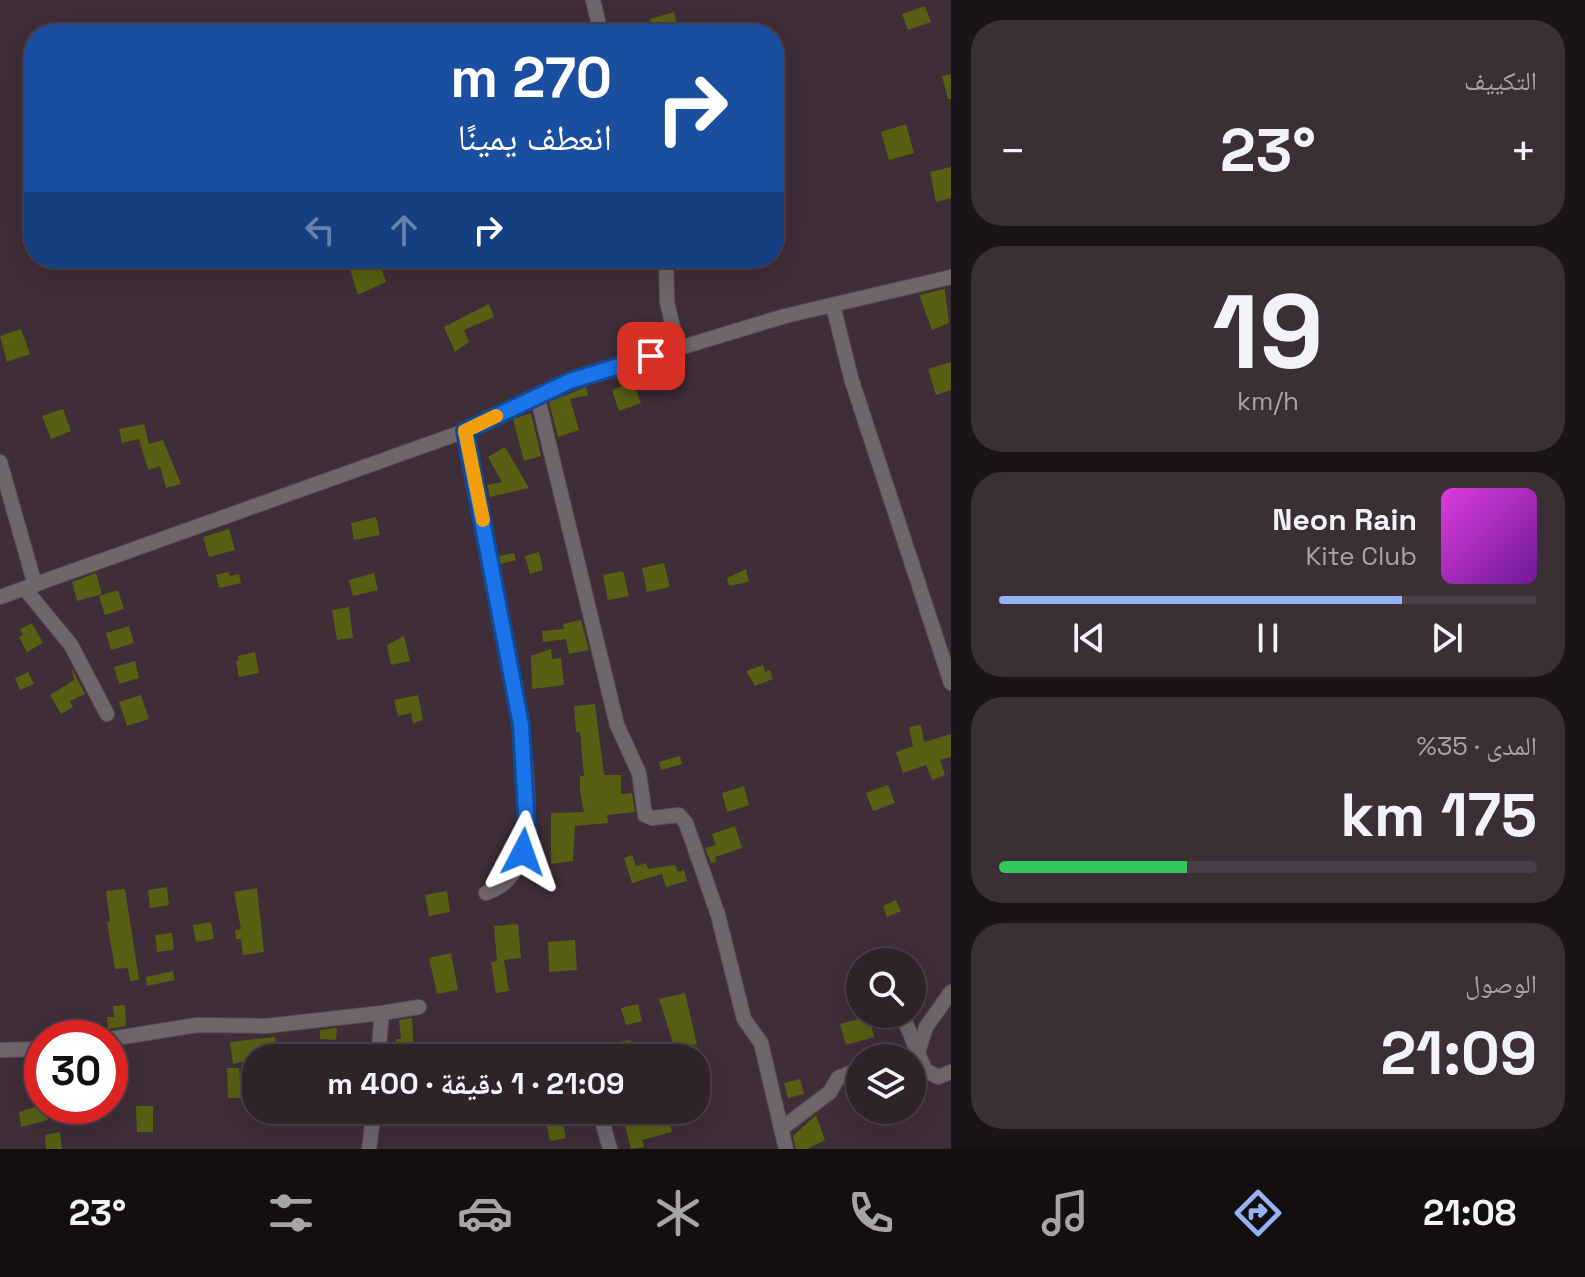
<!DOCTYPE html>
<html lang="ar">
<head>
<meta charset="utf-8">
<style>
  :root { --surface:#2f2229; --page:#3b2f35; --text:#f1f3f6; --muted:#a7a4a8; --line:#4a3f46; --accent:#95b2f1 }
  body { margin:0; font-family:"Space Grotesk","Noto Naskh Arabic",sans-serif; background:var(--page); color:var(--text); direction:rtl; height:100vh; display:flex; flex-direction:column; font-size:30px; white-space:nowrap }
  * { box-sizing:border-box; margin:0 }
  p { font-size:26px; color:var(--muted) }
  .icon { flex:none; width:44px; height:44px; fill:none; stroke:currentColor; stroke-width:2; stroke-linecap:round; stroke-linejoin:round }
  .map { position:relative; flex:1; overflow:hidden; direction:ltr }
  .details { display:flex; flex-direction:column; gap:20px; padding:20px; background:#1a1317; width:634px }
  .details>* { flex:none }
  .top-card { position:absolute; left:24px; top:24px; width:760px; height:244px; border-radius:32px; box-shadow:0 8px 32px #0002,0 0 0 2px var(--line); direction:rtl; background:#1a4fa0; color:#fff; overflow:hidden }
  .tools { position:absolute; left:846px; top:948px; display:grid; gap:16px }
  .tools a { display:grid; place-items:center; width:80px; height:80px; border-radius:50%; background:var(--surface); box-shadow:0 8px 32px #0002,0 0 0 2px var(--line); font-size:40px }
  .speed { position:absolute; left:24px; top:1020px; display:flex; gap:16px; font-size:40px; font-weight:700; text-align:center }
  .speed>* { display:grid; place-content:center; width:104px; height:104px; border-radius:50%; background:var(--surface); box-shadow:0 8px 32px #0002,0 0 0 2px var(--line); line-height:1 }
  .speed .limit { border:12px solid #d22; background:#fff; color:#111 }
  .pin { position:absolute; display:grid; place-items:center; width:68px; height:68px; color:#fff; margin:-34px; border-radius:16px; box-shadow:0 4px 12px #0006 }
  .me { position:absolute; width:88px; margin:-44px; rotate:4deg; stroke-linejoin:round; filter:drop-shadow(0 0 6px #0008) }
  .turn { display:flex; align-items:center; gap:28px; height:168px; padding:0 40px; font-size:36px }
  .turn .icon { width:104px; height:104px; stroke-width:2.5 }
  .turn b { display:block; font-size:56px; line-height:68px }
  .lanes { display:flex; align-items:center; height:76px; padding:0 40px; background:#0003; justify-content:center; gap:40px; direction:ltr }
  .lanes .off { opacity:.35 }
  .big { font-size:60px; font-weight:700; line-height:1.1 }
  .details .card { flex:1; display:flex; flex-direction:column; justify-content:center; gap:12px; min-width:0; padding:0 28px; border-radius:32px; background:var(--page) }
  .details .dial { align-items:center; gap:0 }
  .dial b { font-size:104px; line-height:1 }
  .song { display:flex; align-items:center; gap:24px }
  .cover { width:96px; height:96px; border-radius:12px; background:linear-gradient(135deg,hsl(300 70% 55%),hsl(280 70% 35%)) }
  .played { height:8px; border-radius:4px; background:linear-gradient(90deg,var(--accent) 75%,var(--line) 75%) }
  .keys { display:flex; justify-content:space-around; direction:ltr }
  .heat { display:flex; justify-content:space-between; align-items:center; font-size:44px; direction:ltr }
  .charge { height:12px; border-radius:6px; background:linear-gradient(90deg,#34c759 35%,var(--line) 0) }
  .trip { position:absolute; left:242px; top:1044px; width:468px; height:80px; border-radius:32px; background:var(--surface); box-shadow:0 8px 32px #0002,0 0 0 2px var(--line); font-weight:700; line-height:80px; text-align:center; direction:rtl }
  .tab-bar { display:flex; height:128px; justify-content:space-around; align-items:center; background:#130e10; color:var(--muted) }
  .tab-bar .icon { width:56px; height:56px }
  .tab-bar .selected { color:var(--accent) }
  .tab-bar b { font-size:36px; color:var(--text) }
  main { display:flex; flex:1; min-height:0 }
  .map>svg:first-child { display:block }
  .building { fill:#585f13 }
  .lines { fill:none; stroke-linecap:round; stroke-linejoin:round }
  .minor-casing { stroke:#5d4b55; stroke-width:16 }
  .minor { stroke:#6f666b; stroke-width:14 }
  .route-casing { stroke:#114b97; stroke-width:20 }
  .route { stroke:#1a73e8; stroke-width:14 }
  .slow { stroke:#f59e0b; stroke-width:14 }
</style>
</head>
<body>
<main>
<section class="details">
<div class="card"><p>التكييف</p>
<div class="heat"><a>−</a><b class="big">23°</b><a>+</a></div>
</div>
<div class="card dial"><b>19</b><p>km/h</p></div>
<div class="card">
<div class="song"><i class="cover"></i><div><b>Neon Rain</b><p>Kite Club</p></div></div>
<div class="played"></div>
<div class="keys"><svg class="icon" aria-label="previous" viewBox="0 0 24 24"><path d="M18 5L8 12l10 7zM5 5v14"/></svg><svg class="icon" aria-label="pause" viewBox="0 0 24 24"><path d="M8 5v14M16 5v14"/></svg><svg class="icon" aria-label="next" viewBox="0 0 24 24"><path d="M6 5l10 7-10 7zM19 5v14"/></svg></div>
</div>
<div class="card"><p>المدى · 35%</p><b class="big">175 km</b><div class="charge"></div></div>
<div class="card"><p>الوصول</p><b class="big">21:09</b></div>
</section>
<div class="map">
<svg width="951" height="1149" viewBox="0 0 951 1149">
  <rect width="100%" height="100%" fill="#3f2d37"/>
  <g class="building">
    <path d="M925,6L931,22L908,30L902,14Z"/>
    <path d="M674,12L679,34H653L650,19Z"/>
    <path d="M951,74V99H948L942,76Z"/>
    <path d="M906,124L914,153L889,160L881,132Z"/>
    <path d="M951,167V198L936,202L930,172Z"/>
    <path d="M365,258H378L386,282L358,295L348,263Z"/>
    <path d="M945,289L949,323L932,330L919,295Z"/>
    <path d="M489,304L494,317L464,330L469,342L455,352L444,327Z"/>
    <path d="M21,329L30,354L7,362L0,336Z"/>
    <path d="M951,362V390L936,395L928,369Z"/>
    <path d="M633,382L641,403L619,411L612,390Z"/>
    <path d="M586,387L588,395L570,399L579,430L558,437L549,402Z"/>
    <path d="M63,409L71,431L51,439L42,416Z"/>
    <path d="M531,413L541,456L524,461L513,419Z"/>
    <path d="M144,424L149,444L163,440L181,484L166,488L160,466L148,470L139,439L122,443L119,429Z"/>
    <path d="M505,447L529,488L490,497L487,485L502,482L488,457Z"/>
    <path d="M376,517L380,535L354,540L351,523Z"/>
    <path d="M229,529L235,550L209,557L203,537Z"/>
    <path d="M539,552L543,570L530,574L525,556Z"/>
    <path d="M514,553L516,560L501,564L499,556Z"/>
    <path d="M664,563L670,587L647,592L642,568Z"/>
    <path d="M746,569L749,582L729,586L727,578Z"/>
    <path d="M623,571L629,596L608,600L603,575Z"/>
    <path d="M229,572L230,576L239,574L241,583L219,588L216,575Z"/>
    <path d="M96,573L102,594L77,601L72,582Z"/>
    <path d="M374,573L378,590L353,596L349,580Z"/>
    <path d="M118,590L124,609L105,615L99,596Z"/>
    <path d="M349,607L353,638L337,640L332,610Z"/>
    <path d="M581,620L589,650L569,654L566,639L543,642L542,631L564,629L563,624Z"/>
    <path d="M32,623L43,643L27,652L19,637L23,635L20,629Z"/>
    <path d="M129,626L134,643L111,650L106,633Z"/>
    <path d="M404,636L410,661L391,665L387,645Z"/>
    <path d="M551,649L552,659L561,658L564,685L532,689L531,656Z"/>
    <path d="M255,652L259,673L239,677L236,661L239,660L238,656Z"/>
    <path d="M135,661L139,678L119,684L114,667Z"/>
    <path d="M763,665L765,672L770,670L773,679L755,686L746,671Z"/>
    <path d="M71,667L85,694L70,701L73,707L61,714L50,695L74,680Z"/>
    <path d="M28,672L34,684L20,690L15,678Z"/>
    <path d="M141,695L149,719L127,726L119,702Z"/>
    <path d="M418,695L423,720L413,723L411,713L398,716L394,700Z"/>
    <path d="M595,704L604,775H621V794L632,793L635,812L607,815L608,823L575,826L573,861L551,864V813L584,812L580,792V776H584L580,732H576L574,706Z"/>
    <path d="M921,725L924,742L951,734V757L940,760L945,775L932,780L926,765L903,773L896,752L913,746L909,727Z"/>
    <path d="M680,756L682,764L661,770L659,762Z"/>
    <path d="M888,785L895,803L873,811L866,793Z"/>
    <path d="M744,786L749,805L727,812L722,793Z"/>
    <path d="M735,826L742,848L715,857L716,862L711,863L705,848L716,845L712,834Z"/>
    <path d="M632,855L636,866L646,863L648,869L675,865L678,872L684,870L687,881L666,887L662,874L632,883L624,858Z"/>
    <path d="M167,887L169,905L150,908L148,890Z"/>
    <path d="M257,888L264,952L243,955L241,939H236L235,930L241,929L234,892Z"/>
    <path d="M125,889L139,980L130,981L128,968L115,969L107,922L110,921L106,891Z"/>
    <path d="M447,891L450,912L429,916L425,895Z"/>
    <path d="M896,900L901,911L887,917L883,906Z"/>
    <path d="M211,922L214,939L196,942L193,925Z"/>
    <path d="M518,924L521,958L504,960L509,991L496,993L491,962L501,960L497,961L494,926Z"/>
    <path d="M172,933L174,950L157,952L155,935Z"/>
    <path d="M575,940L577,970L549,972L548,942Z"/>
    <path d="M451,953L458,990L437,994L429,958Z"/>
    <path d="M173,971L175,980L147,986L146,977Z"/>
    <path d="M685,993L697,1044L675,1049L659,999Z"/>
    <path d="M638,1004L642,1021L626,1025L621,1008Z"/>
    <path d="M125,1005L126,1026L108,1029L107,1017H114L113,1006Z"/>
    <path d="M869,1016L874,1037L846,1045L840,1024Z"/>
    <path d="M412,1018L414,1057L397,1058L396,1039H401L399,1020Z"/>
    <path d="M337,1028L336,1040L320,1039V1030Z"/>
    <path d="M275,1037L277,1054L233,1064L230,1042Z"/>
    <path d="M631,1040L633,1051L604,1058L600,1045Z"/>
    <path d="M227,1068H239L240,1080L245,1079L246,1098H228Z"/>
    <path d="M800,1079L804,1094L788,1098L784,1083Z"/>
    <path d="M38,1106H46L48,1120L21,1127L19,1112Z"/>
    <path d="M136,1106H153V1132H137Z"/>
    <path d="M673,1110L690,1112L669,1120L672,1132L642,1140L644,1147L631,1149L625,1125Z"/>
    <path d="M816,1115L825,1140L807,1149H796L793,1136Z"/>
    <path d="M562,1118L566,1138L550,1141L546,1121Z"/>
    <path d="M60,1132L62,1149H46L45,1135Z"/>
  </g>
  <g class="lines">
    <defs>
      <g id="minor">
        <path d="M593,0L601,34"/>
        <path d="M666,258L667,302L678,349"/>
        <path d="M833,305L851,378L951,683"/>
        <path d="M537,395L617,725L639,773L645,815L652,818L679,815L686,823L718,915L744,1019L761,1043L786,1149"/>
        <path d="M465,431C479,497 490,564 503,630C514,690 538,791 523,849C518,871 507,886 486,893"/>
        <path d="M0,462L35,585"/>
        <path d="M25,589L71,645L107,714"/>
        <path d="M0,597L465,431L570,381L785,316L951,277"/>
        <path d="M382,1013L419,1007"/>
        <path d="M902,1014L925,1070L938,1077L951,1072"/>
        <path d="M110,1039L197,1025L266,1026L382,1013L378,1058"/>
        <path d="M0,1050L42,1049"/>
        <path d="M917,1055L926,1027L951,992"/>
        <path d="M599,1110L610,1149"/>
        <path d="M781,1129L830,1092L838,1078L860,1069"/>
        <path d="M369,1149L374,1110"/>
      </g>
    </defs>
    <use href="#minor" class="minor-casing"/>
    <use href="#minor" class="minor"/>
  </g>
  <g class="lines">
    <defs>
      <path id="route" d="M523,852L527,829L521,725L465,431L570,381L651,356"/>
    </defs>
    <use href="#route" class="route-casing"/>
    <use href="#route" class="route"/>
    <path class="slow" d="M483,520L465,431L496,416"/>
  </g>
</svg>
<div class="tools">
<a><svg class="icon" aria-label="search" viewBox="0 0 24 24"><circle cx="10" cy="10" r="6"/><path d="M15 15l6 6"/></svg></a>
<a><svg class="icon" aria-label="layers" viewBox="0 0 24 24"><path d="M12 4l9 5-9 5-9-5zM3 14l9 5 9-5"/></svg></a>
</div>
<div class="speed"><div class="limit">30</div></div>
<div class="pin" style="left:651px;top:356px;background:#d93025"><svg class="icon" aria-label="arrive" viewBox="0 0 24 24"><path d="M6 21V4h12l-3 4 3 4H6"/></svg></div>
<svg class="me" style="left:523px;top:852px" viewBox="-20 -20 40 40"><path d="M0-17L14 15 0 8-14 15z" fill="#1a73e8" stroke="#fff" stroke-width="4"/></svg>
<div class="trip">21:09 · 1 دقيقة · 400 m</div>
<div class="top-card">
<div class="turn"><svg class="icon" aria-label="right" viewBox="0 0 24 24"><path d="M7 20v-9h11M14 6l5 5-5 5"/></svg><div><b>270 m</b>انعطف يمينًا</div></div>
<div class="lanes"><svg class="icon off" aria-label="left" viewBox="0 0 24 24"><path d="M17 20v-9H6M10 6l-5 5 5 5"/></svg><svg class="icon off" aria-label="ahead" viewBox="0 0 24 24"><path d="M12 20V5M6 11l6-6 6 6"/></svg><svg class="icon" aria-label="right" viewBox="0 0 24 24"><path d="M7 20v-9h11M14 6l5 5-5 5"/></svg></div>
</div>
</div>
</main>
<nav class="tab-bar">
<b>21:08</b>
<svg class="icon selected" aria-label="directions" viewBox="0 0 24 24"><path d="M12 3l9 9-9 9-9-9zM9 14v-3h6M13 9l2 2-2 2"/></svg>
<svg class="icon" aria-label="music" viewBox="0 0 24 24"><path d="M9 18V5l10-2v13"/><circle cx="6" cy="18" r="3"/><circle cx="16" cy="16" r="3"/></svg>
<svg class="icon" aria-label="phone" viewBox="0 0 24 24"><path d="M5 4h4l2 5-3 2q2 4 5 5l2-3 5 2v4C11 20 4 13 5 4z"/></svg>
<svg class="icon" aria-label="climate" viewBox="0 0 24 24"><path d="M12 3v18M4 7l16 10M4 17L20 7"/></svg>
<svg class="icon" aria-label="car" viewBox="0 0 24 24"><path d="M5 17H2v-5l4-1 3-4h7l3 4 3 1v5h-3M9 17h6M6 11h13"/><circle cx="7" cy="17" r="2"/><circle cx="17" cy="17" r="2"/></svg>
<svg class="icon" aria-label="filters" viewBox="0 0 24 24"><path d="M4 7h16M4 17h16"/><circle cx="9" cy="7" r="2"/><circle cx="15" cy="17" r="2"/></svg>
<b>23°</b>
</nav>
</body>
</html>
